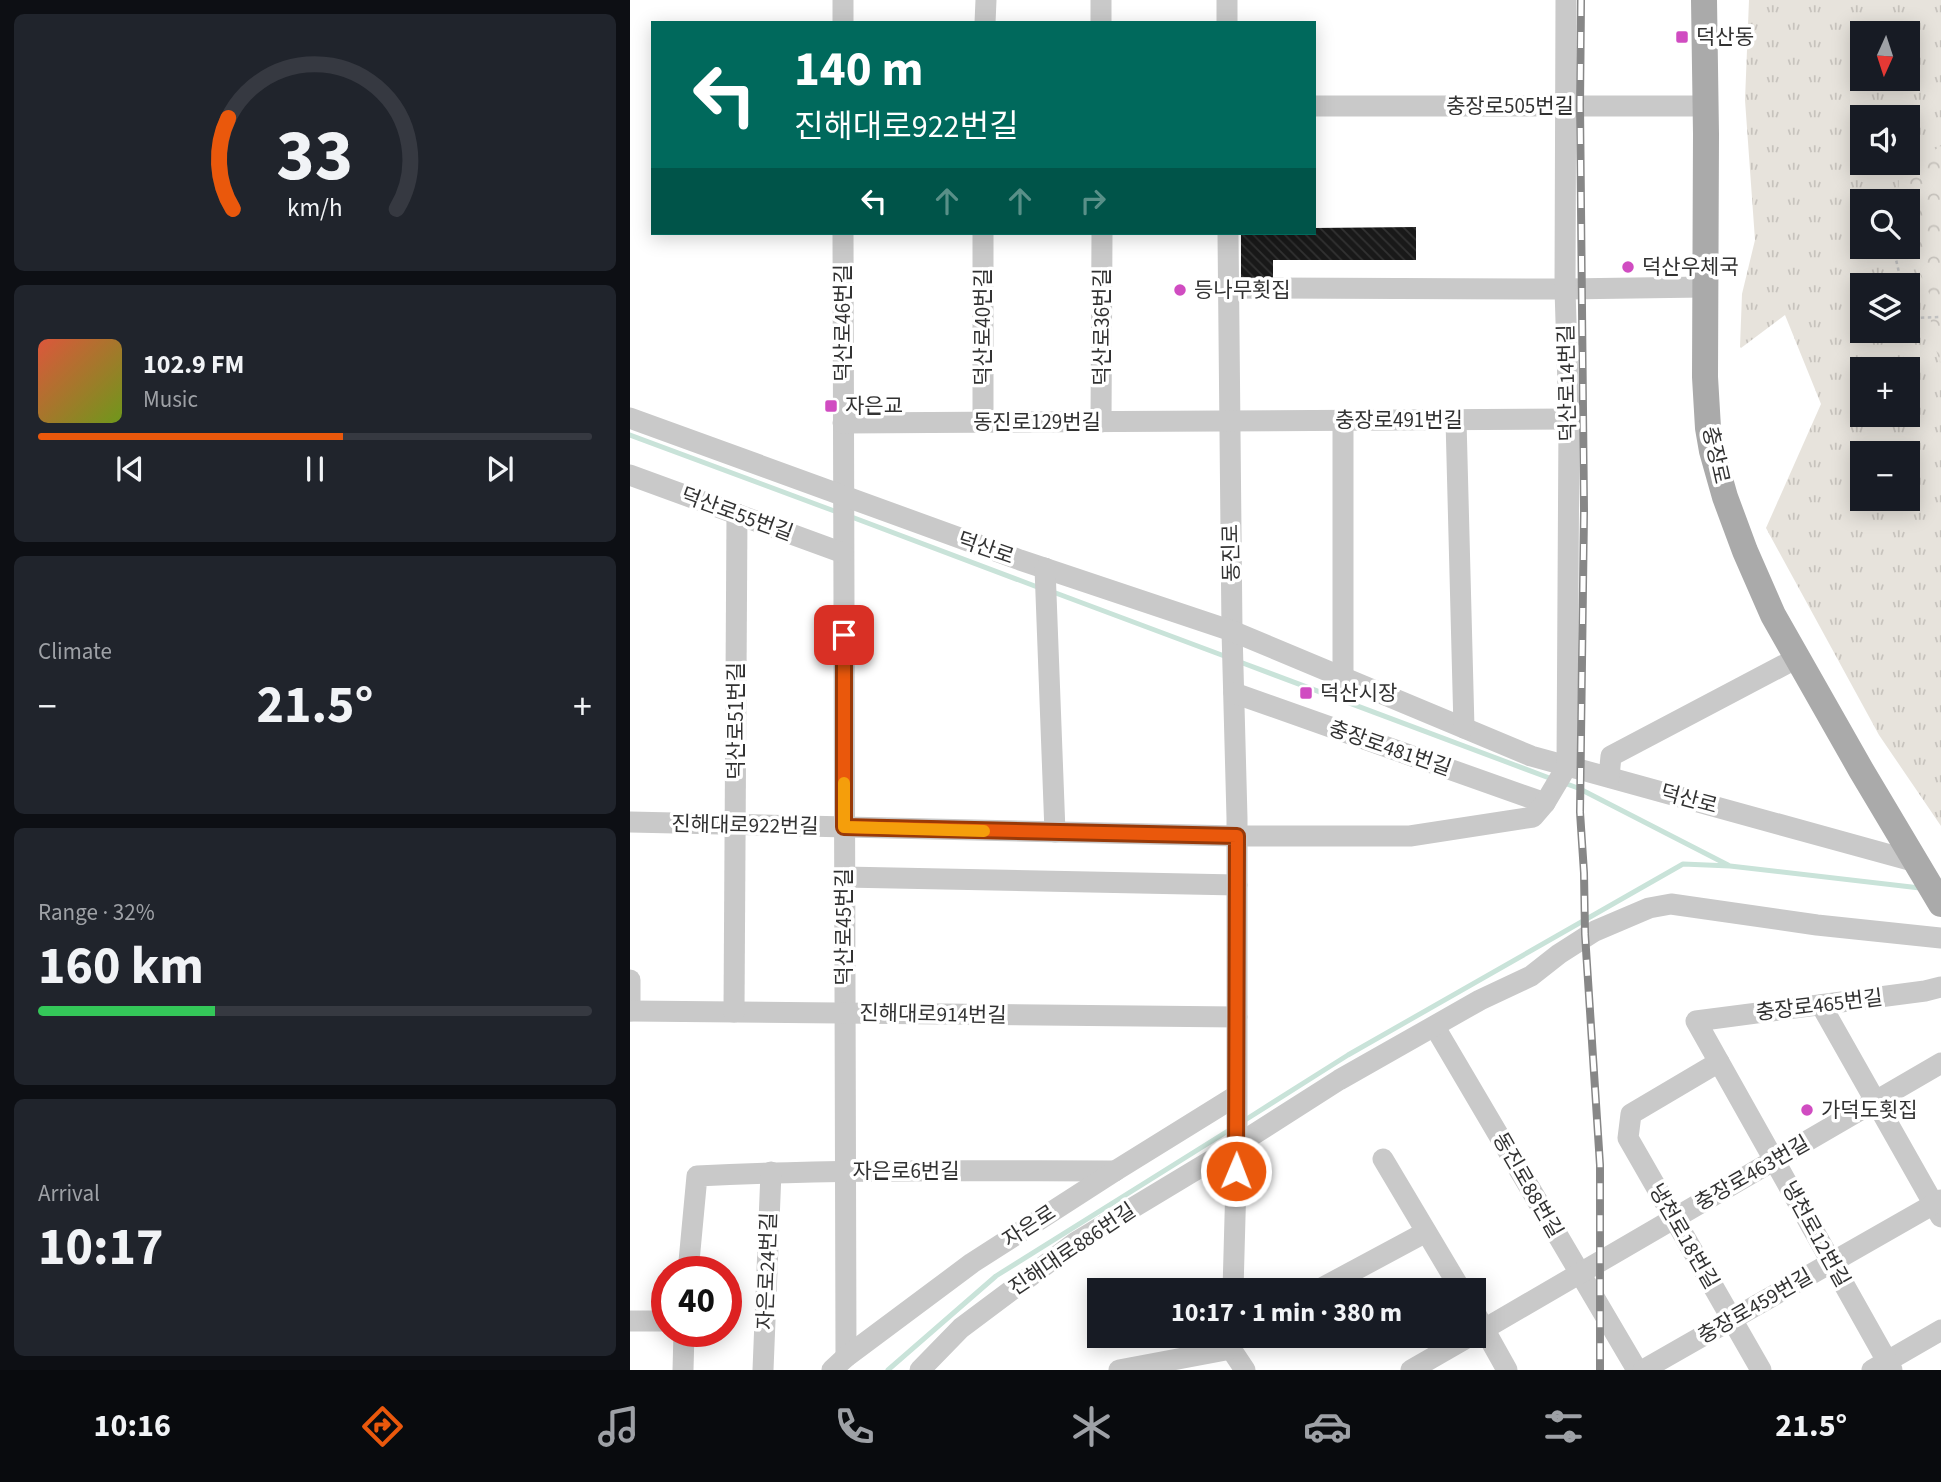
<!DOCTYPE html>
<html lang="en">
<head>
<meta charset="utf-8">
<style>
  :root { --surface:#171b24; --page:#20242c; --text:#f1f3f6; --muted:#9ea1a6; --line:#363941; --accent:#ea580c }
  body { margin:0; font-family:"Source Sans 3","Noto Sans KR",sans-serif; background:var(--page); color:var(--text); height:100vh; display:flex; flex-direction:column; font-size:26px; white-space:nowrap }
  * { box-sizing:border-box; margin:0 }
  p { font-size:23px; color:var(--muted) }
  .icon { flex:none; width:38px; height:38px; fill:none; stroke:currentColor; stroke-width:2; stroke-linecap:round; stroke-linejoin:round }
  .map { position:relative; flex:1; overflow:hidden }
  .side { display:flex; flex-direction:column; gap:14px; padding:14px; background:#0d0f14; width:630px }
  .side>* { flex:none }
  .top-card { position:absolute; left:21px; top:21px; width:665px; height:214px; border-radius:0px; box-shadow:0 4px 18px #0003; background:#00695c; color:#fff; overflow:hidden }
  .needle { width:46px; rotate:183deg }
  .buttons { position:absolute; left:1220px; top:21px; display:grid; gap:14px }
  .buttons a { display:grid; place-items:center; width:70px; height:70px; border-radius:0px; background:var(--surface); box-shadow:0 4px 18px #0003; font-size:35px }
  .speed { position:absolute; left:21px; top:1256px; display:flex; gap:14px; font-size:35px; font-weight:700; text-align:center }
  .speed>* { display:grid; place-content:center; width:91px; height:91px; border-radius:50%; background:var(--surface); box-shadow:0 4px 18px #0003; line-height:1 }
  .speed .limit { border:10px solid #d22; background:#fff; color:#111 }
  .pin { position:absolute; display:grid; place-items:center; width:60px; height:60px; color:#fff; margin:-30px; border-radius:14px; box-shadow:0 4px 10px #0006 }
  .me { position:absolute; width:77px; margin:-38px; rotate:1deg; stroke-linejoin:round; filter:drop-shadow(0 0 5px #0008) }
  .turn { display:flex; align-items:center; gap:24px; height:147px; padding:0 28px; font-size:32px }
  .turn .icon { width:91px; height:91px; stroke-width:2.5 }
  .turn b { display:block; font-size:49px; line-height:60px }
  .lanes { display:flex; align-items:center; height:66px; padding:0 28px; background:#0003; justify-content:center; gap:35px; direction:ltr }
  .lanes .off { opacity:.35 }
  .big { font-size:52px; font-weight:700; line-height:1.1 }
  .side .card { flex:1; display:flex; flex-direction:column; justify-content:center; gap:10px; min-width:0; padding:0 24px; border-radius:10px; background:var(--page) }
  .side .dial { align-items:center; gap:0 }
  .dial svg { height:182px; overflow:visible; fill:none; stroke:var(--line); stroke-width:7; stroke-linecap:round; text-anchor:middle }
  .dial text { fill:var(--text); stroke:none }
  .song { display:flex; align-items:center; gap:21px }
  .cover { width:84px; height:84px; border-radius:10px; background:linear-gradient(135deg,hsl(10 70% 55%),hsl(80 70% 35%)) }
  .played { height:7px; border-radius:4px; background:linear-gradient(90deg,var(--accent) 55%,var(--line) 55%) }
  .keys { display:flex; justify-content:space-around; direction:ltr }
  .heat { display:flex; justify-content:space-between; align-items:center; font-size:38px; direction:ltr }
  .charge { height:10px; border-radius:5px; background:linear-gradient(90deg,#34c759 32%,var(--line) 0) }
  .trip { position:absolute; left:457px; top:1278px; width:399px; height:70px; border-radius:0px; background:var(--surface); box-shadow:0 4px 18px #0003; font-weight:700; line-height:70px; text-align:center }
  .tabs { display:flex; height:112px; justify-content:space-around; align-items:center; background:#090b0e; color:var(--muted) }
  .tabs .icon { width:49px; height:49px }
  .tabs .on { color:var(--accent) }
  .tabs b { font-size:32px; color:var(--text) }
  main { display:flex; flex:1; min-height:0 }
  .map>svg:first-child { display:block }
  .grass { fill:url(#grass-tufts); fill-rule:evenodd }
  .forest { fill:url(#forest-crowns) }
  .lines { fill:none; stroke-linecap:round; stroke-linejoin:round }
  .stream { stroke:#c9e3d9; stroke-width:5 }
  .building { fill:url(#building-back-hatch) }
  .path { stroke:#c2c2c2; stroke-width:2.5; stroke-dasharray:3.5 3.5; stroke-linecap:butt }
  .minor { stroke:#c9c9c9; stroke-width:21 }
  .major { stroke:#aaa; stroke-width:26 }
  .rail-casing { stroke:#878787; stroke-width:8 }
  .rail { stroke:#fff; stroke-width:5; stroke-dasharray:16; stroke-linecap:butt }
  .route-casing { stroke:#983908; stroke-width:18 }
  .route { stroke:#ea580c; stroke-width:12 }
  .slow { stroke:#f59e0b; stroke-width:12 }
  .poi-dot { fill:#d04cc1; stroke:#fff; stroke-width:2.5 }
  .labels { text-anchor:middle; stroke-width:7; stroke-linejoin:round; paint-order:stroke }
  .poi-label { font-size:21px; fill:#323232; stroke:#fff; text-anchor:start }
  .street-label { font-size:21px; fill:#323232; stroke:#fff }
</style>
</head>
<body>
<main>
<section class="side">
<div class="card dial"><svg viewBox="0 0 100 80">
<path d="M14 69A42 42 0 1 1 86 69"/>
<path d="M14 69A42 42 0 0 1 12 29" stroke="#ea580c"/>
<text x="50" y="56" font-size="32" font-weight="700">33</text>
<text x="50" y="72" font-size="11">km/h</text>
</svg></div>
<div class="card">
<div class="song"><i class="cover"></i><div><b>102.9 FM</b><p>Music</p></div></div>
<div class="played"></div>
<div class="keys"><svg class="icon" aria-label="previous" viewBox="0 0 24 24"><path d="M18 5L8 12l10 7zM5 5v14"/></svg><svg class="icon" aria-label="pause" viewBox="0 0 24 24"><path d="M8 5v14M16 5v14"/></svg><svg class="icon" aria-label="next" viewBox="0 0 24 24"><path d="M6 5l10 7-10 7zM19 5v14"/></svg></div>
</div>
<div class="card"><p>Climate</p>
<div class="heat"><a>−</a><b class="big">21.5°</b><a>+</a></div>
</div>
<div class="card"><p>Range · 32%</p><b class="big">160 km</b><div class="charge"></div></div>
<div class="card"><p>Arrival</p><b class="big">10:17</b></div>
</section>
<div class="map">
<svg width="1311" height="1370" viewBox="0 0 1311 1370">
  <defs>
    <pattern id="grass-tufts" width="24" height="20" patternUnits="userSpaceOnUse" patternTransform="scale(1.75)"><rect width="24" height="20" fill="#e7e3dc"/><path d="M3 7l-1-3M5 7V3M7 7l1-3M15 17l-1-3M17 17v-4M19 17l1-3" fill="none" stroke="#c7c3bd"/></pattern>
    <pattern id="forest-crowns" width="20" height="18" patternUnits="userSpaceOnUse" patternTransform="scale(1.75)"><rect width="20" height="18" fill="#e7e3dc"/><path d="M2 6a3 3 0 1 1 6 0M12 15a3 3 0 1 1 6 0" fill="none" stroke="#c7c3bd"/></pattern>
    <pattern id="building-back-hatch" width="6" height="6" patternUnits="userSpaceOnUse" patternTransform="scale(1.75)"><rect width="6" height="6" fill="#191919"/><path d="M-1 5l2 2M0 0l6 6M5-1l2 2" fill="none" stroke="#323232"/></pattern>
  </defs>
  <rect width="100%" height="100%" fill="#fff"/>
  <path class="grass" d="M1119,0H1311V826L1249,735L1136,528L1191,404L1155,315L1111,348L1110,347L1112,294L1125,240L1115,100ZM1232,33H1278V79H1232ZM1232,117H1278V163H1232ZM1232,201H1278V247H1232ZM1232,285H1278V331H1232ZM1232,369H1278V415H1232ZM1232,453H1278V499H1232Z"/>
  <path class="forest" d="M1311,146V364L1302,339L1299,293L1277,247L1278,201H1268L1269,172Z"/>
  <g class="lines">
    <g class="stream">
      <path d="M0,435L207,512"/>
      <path d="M219,516L410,588"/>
      <path d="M423,592L597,657"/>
      <path d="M610,662L922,779"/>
      <path d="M934,783L948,788L1098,865"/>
      <path d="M612,1122L718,1055L1053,864L1100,866L1290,888"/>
      <path d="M258,1370L366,1276L601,1129"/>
    </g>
  </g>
  <path class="building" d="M786,227V260H643V281H611V233H684V228Z"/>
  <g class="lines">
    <g class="path">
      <path d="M1263,247L1272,285"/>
      <path d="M1278,308L1280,318L1311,317"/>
    </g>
    <g class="minor">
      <path d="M471,0V23"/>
      <path d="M597,0V23"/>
      <path d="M213,23V0"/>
      <path d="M355,23L356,0"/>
      <path d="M684,106H1076"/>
      <path d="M213,233L216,1357"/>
      <path d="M353,233V422"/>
      <path d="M598,233L602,631L607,818V1145L603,1290"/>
      <path d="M599,288L935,289L1074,287"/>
      <path d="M0,418L390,560L602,631L901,756L1286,862"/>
      <path d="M713,420V676"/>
      <path d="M826,420L834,728"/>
      <path d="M471,422L472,233"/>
      <path d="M213,423L939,419"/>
      <path d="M0,475L213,553"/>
      <path d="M415,568L425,832"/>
      <path d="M604,693L915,803"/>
      <path d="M979,777L981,756L1167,658"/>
      <path d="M0,822L607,836H780L903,817L915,803L937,766L939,419L935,289L936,0"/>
      <path d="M214,877L607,885"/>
      <path d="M0,980V1011"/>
      <path d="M1191,1005L1311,1217"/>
      <path d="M0,1011L607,1017"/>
      <path d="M104,1012L107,514"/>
      <path d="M809,1034L1007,1370"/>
      <path d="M1089,1062L1001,1114L998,1138L1131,1370"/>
      <path d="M753,1159L831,1290"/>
      <path d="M58,1272L67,1176C206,1169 346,1171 485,1171"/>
      <path d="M688,1290L796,1232"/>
      <path d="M844,1311L877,1370"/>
      <path d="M0,1321H37"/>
      <path d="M844,1335L1311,1063"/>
      <path d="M601,1349L615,1370"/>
      <path d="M53,1370L54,1332"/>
      <path d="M133,1370L141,1172"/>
      <path d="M202,1370L216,1357L342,1263L485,1171L606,1096"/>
      <path d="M290,1370L331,1328L446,1242L607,1145L709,1080L850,1000L901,976L929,954L965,931L1019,908L1041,904L1187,925L1311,938"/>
      <path d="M489,1370L601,1349"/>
      <path d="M781,1370L842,1335"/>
      <path d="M1013,1370L1311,1200"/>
      <path d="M1242,1370L1311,1330"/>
      <path d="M1262,1370L1066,1021L1295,991L1311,987"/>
    </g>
    <path class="major" d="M1074,0L1076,134L1075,377L1078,428L1082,451L1095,497L1115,551L1143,615L1231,770L1311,904"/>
    <defs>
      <path id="rail" d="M951,0L950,105L954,511L950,812L954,873L955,934L970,1165V1370"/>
    </defs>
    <use href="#rail" class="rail-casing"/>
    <use href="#rail" class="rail"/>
  </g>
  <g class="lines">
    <defs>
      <path id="route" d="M214,635V827L607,836L606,1171"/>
    </defs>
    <use href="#route" class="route-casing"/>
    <use href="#route" class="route"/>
    <path class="slow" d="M214,783V827L354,831"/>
  </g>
  <g class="poi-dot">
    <rect x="1045" y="30" width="14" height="14" rx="3.5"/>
    <circle cx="998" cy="267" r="7"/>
    <circle cx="550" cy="290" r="7"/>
    <rect x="194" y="399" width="14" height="14" rx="3.5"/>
    <rect x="669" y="686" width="14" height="14" rx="3.5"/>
    <circle cx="1177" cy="1110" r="7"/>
  </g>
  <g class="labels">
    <g class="poi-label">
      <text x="1066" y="44">덕산동</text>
      <text x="1012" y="274">덕산우체국</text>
      <text x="564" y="297">등나무횟집</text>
      <text x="215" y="413">자은교</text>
      <text x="690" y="700">덕산시장</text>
      <text x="1191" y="1117">가덕도횟집</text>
    </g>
    <g class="street-label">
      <text x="880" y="113">충장로505번길</text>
      <text transform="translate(213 323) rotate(-90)" y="7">덕산로46번길</text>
      <text transform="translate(353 327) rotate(-90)" y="7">덕산로40번길</text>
      <text transform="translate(472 327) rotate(-90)" y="7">덕산로36번길</text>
      <text transform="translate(937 383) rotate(-91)" y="7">덕산로14번길</text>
      <text x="769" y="427">충장로491번길</text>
      <text x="407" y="429">동진로129번길</text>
      <text transform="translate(1086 455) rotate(77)" y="7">충장로</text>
      <text transform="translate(107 514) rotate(20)" y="7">덕산로55번길</text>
      <text transform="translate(356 548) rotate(19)" y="7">덕산로</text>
      <text transform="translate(601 553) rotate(-91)" y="7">동진로</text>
      <text transform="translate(106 721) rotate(-90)" y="7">덕산로51번길</text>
      <text transform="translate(760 748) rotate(19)" y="7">충장로481번길</text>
      <text transform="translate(1059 799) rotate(15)" y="7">덕산로</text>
      <text transform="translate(115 825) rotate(1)" y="7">진해대로922번길</text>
      <text transform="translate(214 927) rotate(-90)" y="7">덕산로45번길</text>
      <text transform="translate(1189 1005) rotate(-7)" y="7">충장로465번길</text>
      <text transform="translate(303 1014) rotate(1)" y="7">진해대로914번길</text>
      <text x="276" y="1178">자은로6번길</text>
      <text transform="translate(1122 1173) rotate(-30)" y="7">충장로463번길</text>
      <text transform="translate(898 1185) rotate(60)" y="7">동진로88번길</text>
      <text transform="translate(399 1226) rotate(-33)" y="7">자은로</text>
      <text transform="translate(1186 1234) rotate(61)" y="7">냉천로12번길</text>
      <text transform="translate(1054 1236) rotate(60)" y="7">냉천로18번길</text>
      <text transform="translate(442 1249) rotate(-34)" y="7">진해대로886번길</text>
      <text transform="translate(137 1271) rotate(-88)" y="7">자은로24번길</text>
      <text transform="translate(1125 1306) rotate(-30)" y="7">충장로459번길</text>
    </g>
  </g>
</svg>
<div class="buttons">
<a><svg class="needle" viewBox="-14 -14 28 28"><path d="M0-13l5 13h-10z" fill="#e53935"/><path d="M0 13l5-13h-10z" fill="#9ea1a6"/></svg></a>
<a><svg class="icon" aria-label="sound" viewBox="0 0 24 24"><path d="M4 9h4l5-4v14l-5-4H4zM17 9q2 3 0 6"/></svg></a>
<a><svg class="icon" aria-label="search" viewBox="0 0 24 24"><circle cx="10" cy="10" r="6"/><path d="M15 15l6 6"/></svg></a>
<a><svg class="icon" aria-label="layers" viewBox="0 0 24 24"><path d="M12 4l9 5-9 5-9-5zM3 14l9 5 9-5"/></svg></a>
<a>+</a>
<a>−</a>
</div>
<div class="speed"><div class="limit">40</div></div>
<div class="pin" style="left:214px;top:635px;background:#d93025"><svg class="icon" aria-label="arrive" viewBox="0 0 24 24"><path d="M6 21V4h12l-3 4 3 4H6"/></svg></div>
<svg class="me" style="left:606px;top:1171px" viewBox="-20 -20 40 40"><circle r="17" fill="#ea580c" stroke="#fff" stroke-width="3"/><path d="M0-11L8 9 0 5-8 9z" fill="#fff"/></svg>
<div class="trip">10:17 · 1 min · 380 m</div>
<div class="top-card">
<div class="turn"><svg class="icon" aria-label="left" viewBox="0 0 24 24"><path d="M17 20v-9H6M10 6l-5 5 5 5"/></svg><div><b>140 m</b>진해대로922번길</div></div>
<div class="lanes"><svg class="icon" aria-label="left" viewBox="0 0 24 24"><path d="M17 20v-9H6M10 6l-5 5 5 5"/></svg><svg class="icon off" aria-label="ahead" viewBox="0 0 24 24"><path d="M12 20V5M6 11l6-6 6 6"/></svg><svg class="icon off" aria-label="ahead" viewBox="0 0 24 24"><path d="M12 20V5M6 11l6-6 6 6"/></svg><svg class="icon off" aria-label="right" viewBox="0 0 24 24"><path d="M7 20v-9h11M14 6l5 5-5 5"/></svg></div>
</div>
</div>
</main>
<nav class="tabs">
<b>10:16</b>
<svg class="icon on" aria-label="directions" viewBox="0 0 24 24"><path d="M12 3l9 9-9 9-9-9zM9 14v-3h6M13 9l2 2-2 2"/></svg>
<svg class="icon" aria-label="music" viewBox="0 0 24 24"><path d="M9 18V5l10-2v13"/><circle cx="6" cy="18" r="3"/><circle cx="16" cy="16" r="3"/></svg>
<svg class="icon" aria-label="phone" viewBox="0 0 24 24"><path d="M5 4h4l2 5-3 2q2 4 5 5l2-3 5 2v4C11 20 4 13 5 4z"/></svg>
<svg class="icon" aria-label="climate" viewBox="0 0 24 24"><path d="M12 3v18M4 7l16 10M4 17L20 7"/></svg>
<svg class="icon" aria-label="car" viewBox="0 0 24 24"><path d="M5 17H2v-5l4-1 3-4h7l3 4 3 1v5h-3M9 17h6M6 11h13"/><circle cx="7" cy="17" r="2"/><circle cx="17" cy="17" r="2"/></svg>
<svg class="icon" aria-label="filters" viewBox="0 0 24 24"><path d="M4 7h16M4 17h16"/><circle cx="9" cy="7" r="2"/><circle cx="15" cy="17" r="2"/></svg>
<b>21.5°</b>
</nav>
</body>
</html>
